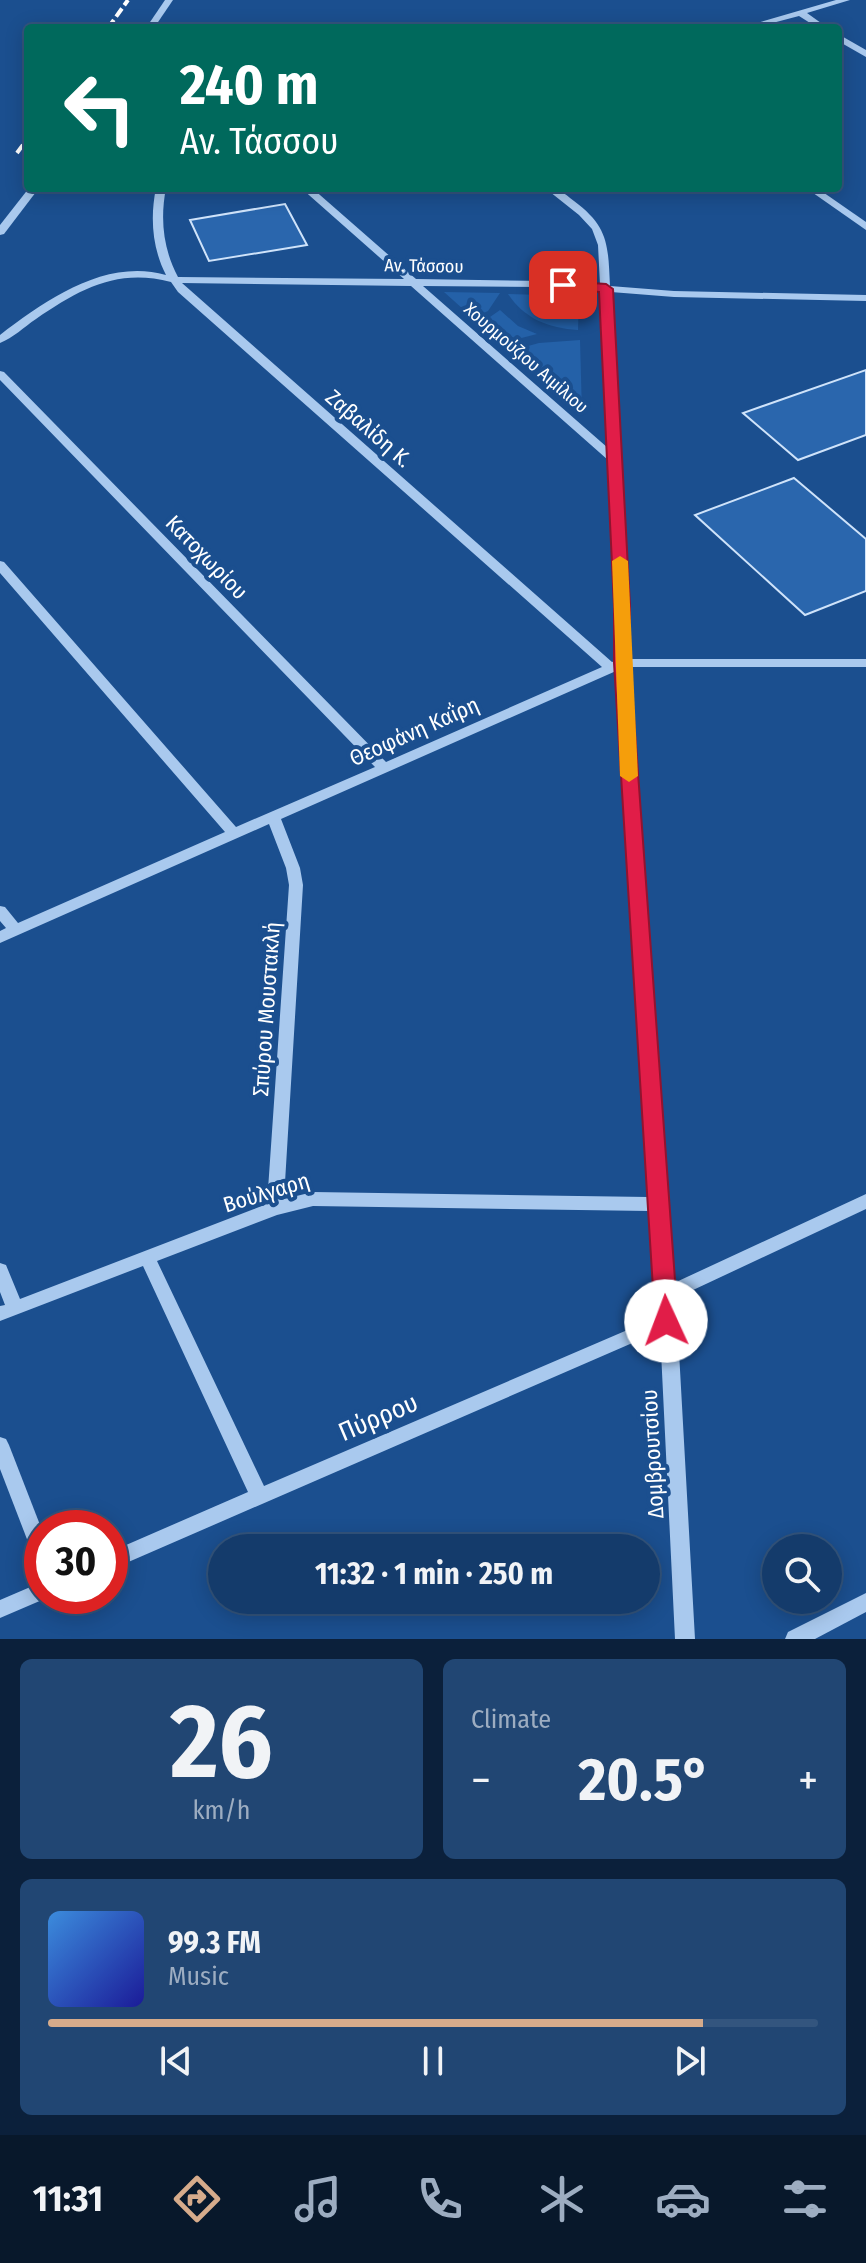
<!DOCTYPE html>
<html lang="en">
<head>
<meta charset="utf-8">
<style>
  :root { --surface:#143b6b; --page:#214673; --text:#f1f3f6; --muted:#9dadc1; --line:#33557e; --accent:#d6ab8b }
  body { margin:0; font-family:"Fira Sans Condensed",sans-serif; background:var(--page); color:var(--text); height:100vh; display:flex; flex-direction:column; font-size:30px; white-space:nowrap }
  * { box-sizing:border-box; margin:0 }
  p { font-size:26px; color:var(--muted) }
  .icon { flex:none; width:44px; height:44px; fill:none; stroke:currentColor; stroke-width:2; stroke-linecap:round; stroke-linejoin:round }
  .map { position:relative; height:1639px; overflow:hidden }
  .drawer { display:flex; flex-direction:column; gap:20px; padding:20px; background:#0b203b; flex:1 }
  .drawer>* { flex:none }
  .guide { position:absolute; left:24px; top:24px; width:818px; height:168px; border-radius:8px; box-shadow:0 4px 20px #0003,0 0 0 2px var(--line); background:#00695c; color:#fff; overflow:hidden }
  .tools { position:absolute; left:762px; top:1534px; display:grid; gap:16px }
  .tools a { display:grid; place-items:center; width:80px; height:80px; border-radius:50%; background:var(--surface); box-shadow:0 4px 20px #0003,0 0 0 2px var(--line); font-size:40px }
  .speed { position:absolute; left:24px; top:1510px; display:flex; gap:16px; font-size:40px; font-weight:700; text-align:center }
  .speed>* { display:grid; place-content:center; width:104px; height:104px; border-radius:50%; background:var(--surface); box-shadow:0 4px 20px #0003,0 0 0 2px var(--line); line-height:1 }
  .speed .limit { border:12px solid #d22; background:#fff; color:#111 }
  .pin { position:absolute; display:grid; place-items:center; width:68px; height:68px; color:#fff; margin:-34px; border-radius:16px; box-shadow:0 4px 12px #0006 }
  .me { position:absolute; width:88px; margin:-44px; rotate:358deg; stroke-linejoin:round; filter:drop-shadow(0 0 6px #0008) }
  .turn { display:flex; align-items:center; gap:28px; height:168px; padding:0 24px; font-size:36px }
  .turn .icon { width:104px; height:104px; stroke-width:2.5 }
  .turn b { display:block; font-size:56px; line-height:68px }
  .big { font-size:60px; font-weight:700; line-height:1.1 }
  .drawer .tile { flex:1; display:flex; flex-direction:column; justify-content:center; gap:12px; min-width:0; padding:0 28px; border-radius:12px; background:var(--page) }
  .drawer .dial { align-items:center; gap:0 }
  .dial b { font-size:104px; line-height:1 }
  .song { display:flex; align-items:center; gap:24px }
  .cover { width:96px; height:96px; border-radius:12px; background:linear-gradient(135deg,hsl(210 70% 55%),hsl(240 70% 35%)) }
  .played { height:8px; border-radius:4px; background:linear-gradient(90deg,var(--accent) 85%,var(--line) 85%) }
  .keys { display:flex; justify-content:space-around; direction:ltr }
  .heat { display:flex; justify-content:space-between; align-items:center; font-size:44px; direction:ltr }
  .drawer .tiles { flex:1; display:grid; gap:20px; grid-template-columns:1fr 1fr }
  .tile:last-child { grid-column:span 2 }
  .trip { position:absolute; left:208px; top:1534px; width:452px; height:80px; border-radius:40px; background:var(--surface); box-shadow:0 4px 20px #0003,0 0 0 2px var(--line); font-weight:700; line-height:80px; text-align:center }
  .tab-bar { display:flex; height:128px; justify-content:space-around; align-items:center; background:#08182b; color:var(--muted) }
  .tab-bar .icon { width:56px; height:56px }
  .tab-bar .active { color:var(--accent) }
  .tab-bar b { font-size:36px; color:var(--text) }
  .map>svg:first-child { display:block }
  .green { fill:#2461a8 }
  .building { fill:#2a66ad; stroke:#cfe3fa; stroke-width:2 }
  .lines { fill:none; stroke-linecap:round; stroke-linejoin:round }
  .minor { fill:#a9c9ee; fill-rule:evenodd }
  .rail { stroke:#fff; stroke-width:4; stroke-dasharray:10 4; stroke-linecap:butt }
  .route { fill:#e11d48; stroke:#92132f; stroke-width:2 }
  .slow { fill:#f59e0b }
  .labels { text-anchor:middle; stroke-width:8; stroke-linejoin:round; paint-order:stroke }
  .far-street-label { font-size:18px; fill:#fff; stroke:#1b4f8f }
  .street-label { font-size:22px; fill:#fff; stroke:#1b4f8f }
  .near-street-label { font-size:26px; fill:#fff; stroke:#1b4f8f }
</style>
</head>
<body>
<div class="map">
<svg width="866" height="1639" viewBox="0 0 866 1639">
  <rect width="100%" height="100%" fill="#1b4f8f"/>
  <g class="green">
    <path d="M444,292L500,293L488,311L473,318Z"/>
    <path d="M508,294L579,296L578,330C548,328 525,319 508,294Z"/>
    <path d="M500,310L518,326L537,334L502,343L480,324Z"/>
    <path d="M580,340L582,413L510,351L539,343Z"/>
  </g>
  <g class="building">
    <path d="M285,204L307,245L209,261L190,220Z"/>
    <path d="M866,370V435L798,460L743,413Z"/>
    <path d="M794,478L866,539V591L805,615L695,515Z"/>
  </g>
  <g class="lines">
    <g class="minor">
      <path d="M165,0H173L154,28H146Z"/>
      <path d="M836,0H850L807,13L828,28H818L799,16L754,28H740Z"/>
      <path d="M838,34L866,50V57L838,41Z"/>
      <path d="M29,188H39L4,234L0,235V225Z"/>
      <path d="M156,188H166C160,219 163,249 178,277L404,279L301,188H312L416,279L545,281L600,285L598,245L592,229L579,215L545,188C558,188 564,193 574,201C609,227 608,245 610,286L674,291L866,295V301L674,297L611,292L628,606V659H866V667H629L665,1204L674,1283L866,1194V1209L676,1298L695,1639H675L660,1331L110,1570V1552L248,1492L143,1266L0,1321V1306L5,1305L0,1292V1263L6,1265L20,1299L267,1204L289,885L286,868L269,824L0,943V931L6,928L0,921V906L5,907L18,923L225,832L0,573V561L4,562L236,827L375,767L0,380V371L4,372L386,762L602,667L178,292L171,282C117,268 80,289 36,319C24,327 13,338 0,343V335C46,300 105,258 166,275C152,248 150,217 156,188ZM182,283L411,286L608,460L616,606V661L612,662ZM423,286L545,287L600,291L608,448ZM616,671L648,1197L313,1192L284,1199L303,885L300,868L281,819ZM313,1206L649,1211L660,1316L264,1486L157,1261L277,1215Z"/>
      <path d="M806,188H817L866,222V230Z"/>
      <path d="M0,1437L6,1439L9,1445L42,1530V1563L35,1560L0,1469Z"/>
      <path d="M42,1582V1596L49,1597L0,1618V1600Z"/>
      <path d="M866,1593V1612L815,1639H785L788,1632Z"/>
    </g>
    <g class="rail">
      <path d="M108,28L128,0"/>
      <path d="M17,153L28,138"/>
    </g>
  </g>
  <path class="route" d="M563,281L606,284L613,289L630,606V663L678,1321L674,1328L666,1331L658,1328L655,1321L614,663V606L599,292L558,288L556,285Z"/>
  <path class="slow" d="M620,556L628,561L638,776L629,782L620,776L612,561Z"/>
  <g class="labels">
    <g class="far-street-label">
      <text transform="translate(424 266) rotate(1)" y="6">Αν. Τάσσου</text>
      <text transform="translate(526 358) rotate(41)" y="6">Χουρμούζιου Αιμίλιου</text>
    </g>
    <g class="street-label">
      <text transform="translate(369 428) rotate(41)" y="8">Ζαβαλίδη Κ.</text>
      <text transform="translate(207 557) rotate(46)" y="8">Κατοχωρίου</text>
      <text transform="translate(414 731) rotate(-24)" y="8">Θεοφάνη Καΐρη</text>
      <text transform="translate(266 1009) rotate(-86)" y="8">Σπύρου Μουστακλή</text>
      <text transform="translate(266 1192) rotate(-17)" y="8">Βούλγαρη</text>
      <text transform="translate(652 1454) rotate(-93)" y="8">Δομβρουτσίου</text>
    </g>
    <g class="near-street-label">
      <text transform="translate(378 1417) rotate(-23)" y="9">Πύρρου</text>
    </g>
  </g>
</svg>
<div class="tools">
<a><svg class="icon" aria-label="search" viewBox="0 0 24 24"><circle cx="10" cy="10" r="6"/><path d="M15 15l6 6"/></svg></a>
</div>
<div class="speed"><div class="limit">30</div></div>
<div class="pin" style="left:563px;top:285px;background:#d93025"><svg class="icon" aria-label="arrive" viewBox="0 0 24 24"><path d="M6 21V4h12l-3 4 3 4H6"/></svg></div>
<svg class="me" style="left:666px;top:1321px" viewBox="-20 -20 40 40"><circle r="19" fill="#fff"/><path d="M0-13L10 11 0 6-10 11z" fill="#e11d48"/></svg>
<div class="trip">11:32 · 1 min · 250 m</div>
<div class="guide">
<div class="turn"><svg class="icon" aria-label="left" viewBox="0 0 24 24"><path d="M17 20v-9H6M10 6l-5 5 5 5"/></svg><div><b>240 m</b>Αν. Τάσσου</div></div>
</div>
</div>
<section class="drawer">
<div class="tiles">
<div class="tile dial"><b>26</b><p>km/h</p></div>
<div class="tile"><p>Climate</p>
<div class="heat"><a>−</a><b class="big">20.5°</b><a>+</a></div>
</div>
<div class="tile">
<div class="song"><i class="cover"></i><div><b>99.3 FM</b><p>Music</p></div></div>
<div class="played"></div>
<div class="keys"><svg class="icon" aria-label="previous" viewBox="0 0 24 24"><path d="M18 5L8 12l10 7zM5 5v14"/></svg><svg class="icon" aria-label="pause" viewBox="0 0 24 24"><path d="M8 5v14M16 5v14"/></svg><svg class="icon" aria-label="next" viewBox="0 0 24 24"><path d="M6 5l10 7-10 7zM19 5v14"/></svg></div>
</div>
</div>
</section>
<nav class="tab-bar">
<b>11:31</b>
<svg class="icon active" aria-label="directions" viewBox="0 0 24 24"><path d="M12 3l9 9-9 9-9-9zM9 14v-3h6M13 9l2 2-2 2"/></svg>
<svg class="icon" aria-label="music" viewBox="0 0 24 24"><path d="M9 18V5l10-2v13"/><circle cx="6" cy="18" r="3"/><circle cx="16" cy="16" r="3"/></svg>
<svg class="icon" aria-label="phone" viewBox="0 0 24 24"><path d="M5 4h4l2 5-3 2q2 4 5 5l2-3 5 2v4C11 20 4 13 5 4z"/></svg>
<svg class="icon" aria-label="climate" viewBox="0 0 24 24"><path d="M12 3v18M4 7l16 10M4 17L20 7"/></svg>
<svg class="icon" aria-label="car" viewBox="0 0 24 24"><path d="M5 17H2v-5l4-1 3-4h7l3 4 3 1v5h-3M9 17h6M6 11h13"/><circle cx="7" cy="17" r="2"/><circle cx="17" cy="17" r="2"/></svg>
<svg class="icon" aria-label="filters" viewBox="0 0 24 24"><path d="M4 7h16M4 17h16"/><circle cx="9" cy="7" r="2"/><circle cx="15" cy="17" r="2"/></svg>
</nav>
</body>
</html>
